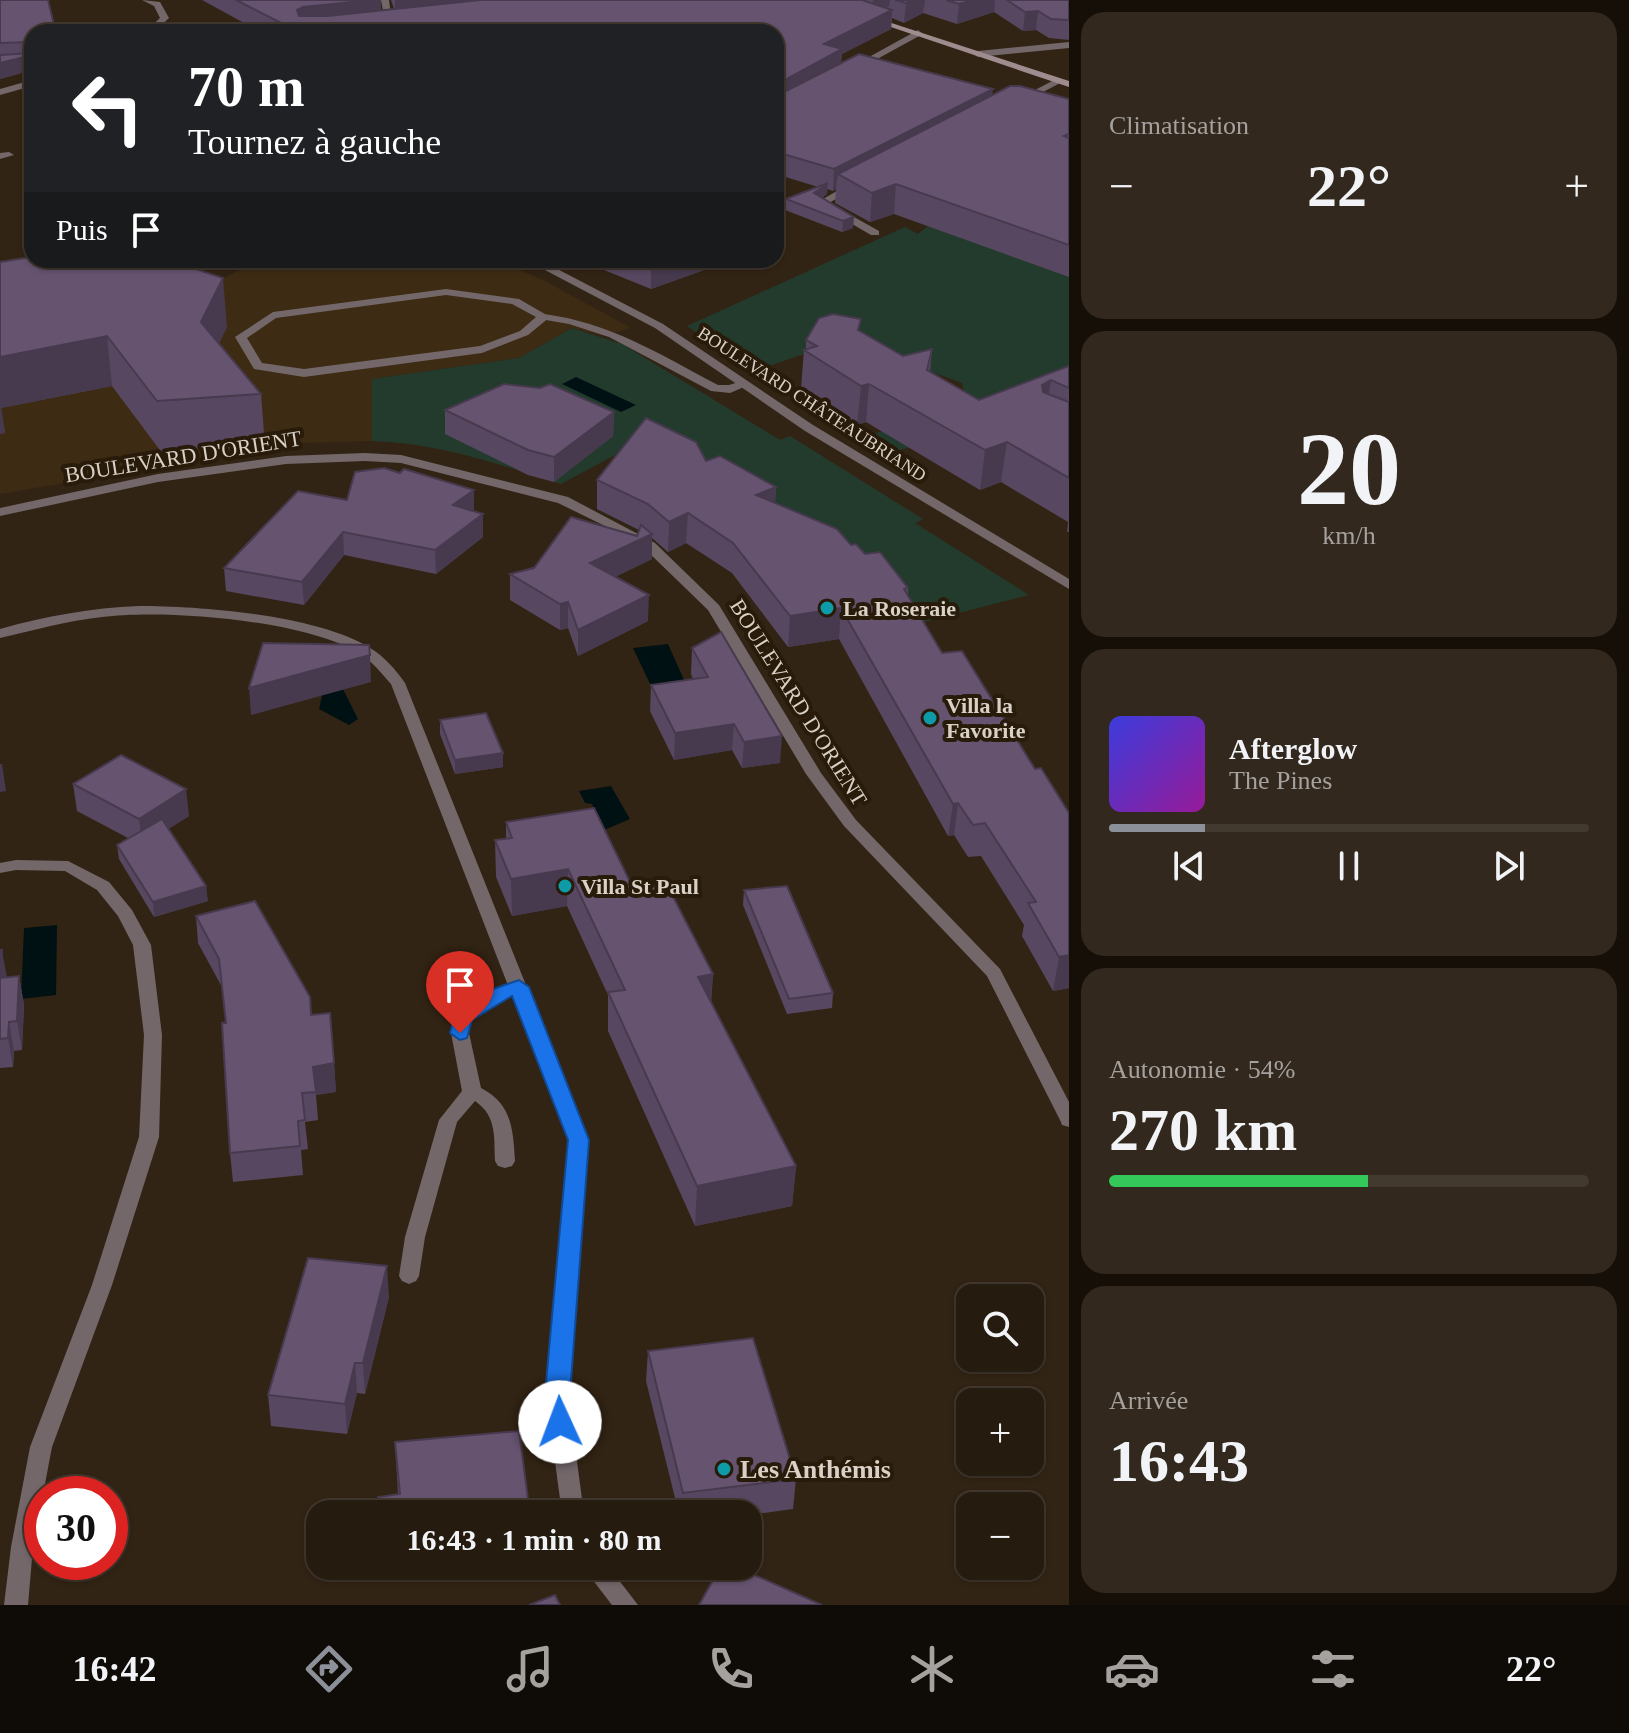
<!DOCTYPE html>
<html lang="fr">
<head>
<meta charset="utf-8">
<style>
  :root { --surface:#261b0f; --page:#32281d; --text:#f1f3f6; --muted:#a4a19e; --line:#42392f; --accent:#8c9099 }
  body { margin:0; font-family:Georgia,serif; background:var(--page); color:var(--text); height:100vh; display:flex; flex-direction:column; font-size:30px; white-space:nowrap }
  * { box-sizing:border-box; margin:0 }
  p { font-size:26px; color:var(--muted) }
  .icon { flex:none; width:44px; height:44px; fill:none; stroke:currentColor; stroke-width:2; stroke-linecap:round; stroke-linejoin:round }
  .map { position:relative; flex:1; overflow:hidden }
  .sheet { display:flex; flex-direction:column; gap:12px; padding:12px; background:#150f08; width:560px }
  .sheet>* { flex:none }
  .guide { position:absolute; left:24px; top:24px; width:760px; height:244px; border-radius:24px; box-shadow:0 2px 6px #0004,0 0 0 2px var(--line); background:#202124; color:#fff; overflow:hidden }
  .buttons { position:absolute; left:956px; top:1284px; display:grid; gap:16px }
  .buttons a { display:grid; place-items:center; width:88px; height:88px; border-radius:16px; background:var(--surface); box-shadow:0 2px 6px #0004,0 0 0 2px var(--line); font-size:40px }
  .speed { position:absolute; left:24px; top:1476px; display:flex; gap:16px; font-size:40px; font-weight:700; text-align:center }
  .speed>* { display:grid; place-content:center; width:104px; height:104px; border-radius:50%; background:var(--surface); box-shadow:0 2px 6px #0004,0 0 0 2px var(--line); line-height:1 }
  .speed .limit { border:12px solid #d22; background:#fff; color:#111 }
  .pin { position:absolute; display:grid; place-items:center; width:68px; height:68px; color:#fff; margin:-82px -34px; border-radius:50% 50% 50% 0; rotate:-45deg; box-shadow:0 0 8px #0007 }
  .pin .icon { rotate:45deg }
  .me { position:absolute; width:88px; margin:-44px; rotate:358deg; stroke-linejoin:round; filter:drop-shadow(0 0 6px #0008) }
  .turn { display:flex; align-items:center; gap:28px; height:168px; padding:0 32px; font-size:36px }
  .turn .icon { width:104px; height:104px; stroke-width:2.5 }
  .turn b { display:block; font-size:56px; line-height:68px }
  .then { display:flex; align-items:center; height:76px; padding:0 32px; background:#0003; gap:16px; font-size:30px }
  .big { font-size:60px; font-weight:600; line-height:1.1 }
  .sheet .tile { flex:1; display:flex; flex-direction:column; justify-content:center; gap:12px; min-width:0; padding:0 28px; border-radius:24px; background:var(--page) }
  .sheet .dial { align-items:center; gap:0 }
  .dial b { font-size:104px; line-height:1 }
  .song { display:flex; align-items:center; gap:24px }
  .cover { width:96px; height:96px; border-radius:12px; background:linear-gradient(135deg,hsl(240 70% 55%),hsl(300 70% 35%)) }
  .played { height:8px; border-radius:4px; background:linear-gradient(90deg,var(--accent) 20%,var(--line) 20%) }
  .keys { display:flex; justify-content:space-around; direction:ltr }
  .heat { display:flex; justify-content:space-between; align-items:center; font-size:44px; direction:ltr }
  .charge { height:12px; border-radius:6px; background:linear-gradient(90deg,#34c759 54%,var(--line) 0) }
  .trip { position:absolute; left:306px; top:1500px; width:456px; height:80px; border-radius:24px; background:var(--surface); box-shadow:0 2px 6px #0004,0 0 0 2px var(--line); font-weight:600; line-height:80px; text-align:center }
  .tabs { display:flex; height:128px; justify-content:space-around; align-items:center; background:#0f0b06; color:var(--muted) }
  .tabs .icon { width:56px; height:56px }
  .tabs .on { color:var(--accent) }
  .tabs b { font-size:36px; color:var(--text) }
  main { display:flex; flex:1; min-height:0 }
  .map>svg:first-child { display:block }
  .built { fill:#3d2b14 }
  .green { fill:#233b2d }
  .water { fill:#001113 }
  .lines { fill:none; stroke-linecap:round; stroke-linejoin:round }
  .service { fill:#73676a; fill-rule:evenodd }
  .minor { fill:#73676a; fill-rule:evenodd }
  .secondary { fill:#9f8c8f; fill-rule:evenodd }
  .wall { fill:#584760 }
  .shaded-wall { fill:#473a4e }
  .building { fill:#665370; stroke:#473a4e; stroke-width:2 }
  .route { fill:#1a73e8; stroke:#114b97; stroke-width:2 }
  .culture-dot { fill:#0f9aa8; stroke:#281b0a; stroke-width:3 }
  .labels { text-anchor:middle; stroke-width:8; stroke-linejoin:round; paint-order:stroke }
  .far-street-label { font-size:18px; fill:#d9d0c6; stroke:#281b0a }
  .street-label { font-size:22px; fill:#d9d0c6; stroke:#281b0a }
  .poi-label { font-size:22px; font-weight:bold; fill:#d9d0c6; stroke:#281b0a; text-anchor:start }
  .near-poi-label { font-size:26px; font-weight:bold; fill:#d9d0c6; stroke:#281b0a; text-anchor:start }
</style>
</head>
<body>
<main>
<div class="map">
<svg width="1069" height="1605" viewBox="0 0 1069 1605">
  <rect width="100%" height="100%" fill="#322414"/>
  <path class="built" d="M269,260H496L543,280L631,328L604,336L572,328L519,358L372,379V441L299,443L0,494V311L141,292L227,277L253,262Z"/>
  <g class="green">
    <path d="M928,226L1069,273V381L973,428L884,455L858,439L967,403L962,383L907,363L854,337L754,371L687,326L905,227L918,234Z"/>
    <path d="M572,328L622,344L780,440L790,436L923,519L915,523L1029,595L920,623L639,442L561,484C499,464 438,443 372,441V379L519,358Z"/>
  </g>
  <g class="water">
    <path d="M576,377L636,405L621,412L562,384Z"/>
    <path d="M668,644L685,682L651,686L633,648Z"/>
    <path d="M324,687H342L358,719L349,725L319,709Z"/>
    <path d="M611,786L630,819L602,831L592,804L585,803L579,791Z"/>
    <path d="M57,925L56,995L21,999L24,928Z"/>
  </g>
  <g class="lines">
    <g class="service">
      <path d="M0,153L9,152L14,155L0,159Z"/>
      <path d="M544,314C611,323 659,354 718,385H729L745,380L751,384L730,393L711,391L609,337L569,324L540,319V315Z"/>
      <path d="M519,981L528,987L525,991L498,1001L471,1020L469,1033L481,1088C512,1104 513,1129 515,1161L512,1166L505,1168L498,1166L495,1161C494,1137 497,1116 475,1101L457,1122L425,1237L419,1276L416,1281L409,1284L402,1281L399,1276L405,1237L439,1120L462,1091L451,1033L453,1017L486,993Z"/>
    </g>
    <g class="minor">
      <path d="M142,0L160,2L169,18L154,32H145L160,18L154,6Z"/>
      <path d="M381,0H389L392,23L385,21Z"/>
      <path d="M918,30L922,33L921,35L857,70L849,68Z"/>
      <path d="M1069,42V48L978,57L973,54L978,51Z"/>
      <path d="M1056,79L1064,81L1024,102L1016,100Z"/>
      <path d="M32,80V86L0,95V89Z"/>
      <path d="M851,183L860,185L829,203L879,231V235H871L816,203Z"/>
      <path d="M198,260H222L216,263L167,272L161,269Z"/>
      <path d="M526,260H540L663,324L813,425L1069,579V589L805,431L655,328Z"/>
      <path d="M446,289L519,299L550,317L528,335L482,353L304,377L254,369L235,337L273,312ZM446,295L512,304L536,317L520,331L480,346L304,369L262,363L247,338L276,318Z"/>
      <path d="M365,453L401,455L568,497L655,543L719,605L821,773L856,820L1000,969L1069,1102V1127L1062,1125L1060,1120L987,976L844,826L806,774L708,610L645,549L603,525L558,503L401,463L365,461L286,464L158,482L0,516V508L158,474L286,456Z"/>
      <path d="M139,606C201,606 317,615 370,648C384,656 396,670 405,683L588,1140L568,1394L584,1514H562L546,1394L568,1140L391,684C382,674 373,662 360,654C306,620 166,609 102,617C67,621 34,630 0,638V629C46,616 91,608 139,606Z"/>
      <path d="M16,860L68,861L109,882L132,910L151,945L162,1035L159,1137L112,1285L52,1447L33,1547L28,1605H4L11,1547L30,1447L92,1285L139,1137L144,1035L133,945L118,916L97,890L65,871L16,870L0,873V863Z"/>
      <path d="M582,1566H608L638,1605H612Z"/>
    </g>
    <path class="secondary" d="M870,16L1069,81V87L870,20Z"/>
  </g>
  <g class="wall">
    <path d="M0,0L32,32V70L0,79Z"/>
    <path d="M202,0H381V10L394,9L391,0H1069V40L1049,38L1036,30L1023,31L994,12L957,24L923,13L904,23L892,18L891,29L842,54L841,63L992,96L1069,99V277L894,214L870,222L835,203L836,189L833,191L827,189V194L822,198L853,228L842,232L785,210L786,199L818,187L776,174V32L257,30Z"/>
    <path d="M597,260H719L718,265L651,289L599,268L600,261Z"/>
    <path d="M170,261L227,327L219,343L261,394L265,446L162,453L112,386L1,408L5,433L0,434V262Z"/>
    <path d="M860,331L903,356L932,349L930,372L979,400L1069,366V532H1067L1068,522L1001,482L980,490L866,422L857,425L801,388L804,350L806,349V340Z"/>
    <path d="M445,410L614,412L613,436L554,482L528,475L445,434Z"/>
    <path d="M706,461L776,487L775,503L851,545L908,588V595L942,653L1069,813V988L1053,991L1022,936L1024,925L981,856L968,857L954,835L948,836L839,639L788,647L732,573L686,543L668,552L652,538V559L615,577L648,621L578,656L568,628L560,630L510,600V574L637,536L639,530L597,509V480Z"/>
    <path d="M347,500L474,512L483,537L436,574L344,555L304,605L226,591L224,568Z"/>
    <path d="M692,648L780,763L742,768L732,750L674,760L650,711L651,685L693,679L691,674Z"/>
    <path d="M440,720L503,753V767L455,774L440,734Z"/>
    <path d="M73,784L189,816L168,829L208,901L154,917L119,859L117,845L128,838L77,811Z"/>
    <path d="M506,822L633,888L713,974L711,1003L796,1166L792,1206L695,1226L608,1031V995L567,906L512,916L496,877L495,840L506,839Z"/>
    <path d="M744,890L833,993L832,1008L787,1014L743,905Z"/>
    <path d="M196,916L311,1015L334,1063L336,1092L316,1095L318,1120L305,1122L308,1149L301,1150L303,1175L233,1182L230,1153L226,1023L222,987L198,943Z"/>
    <path d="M0,950L6,978L19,976L24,1005L22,1050L14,1051L13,1067L0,1068Z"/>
    <path d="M389,1297L365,1394L357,1393L347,1434L271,1426L268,1395Z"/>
    <path d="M648,1351L796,1479L793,1509L748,1515V1514H679L646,1381Z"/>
    <path d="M395,1442L530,1514L398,1495Z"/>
    <path d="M382,1566H428L382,1570Z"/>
  </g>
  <g class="shaded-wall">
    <path d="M372,0H381V18L304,26L297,10L303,7Z"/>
    <path d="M395,0H491L395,17Z"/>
    <path d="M873,0H890L889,6L872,12Z"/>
    <path d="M912,0H925L923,13L904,23L906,3Z"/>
    <path d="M974,0H995L994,12L957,24L959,4Z"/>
    <path d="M892,10L891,29L842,54L840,69L776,105V85L824,44Z"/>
    <path d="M1038,11L1036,30L1023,31L1025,12Z"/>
    <path d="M32,55V70L0,79V63Z"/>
    <path d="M993,89L990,110L838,174L836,189L833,191L834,169Z"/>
    <path d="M828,183L827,194L813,204L814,193Z"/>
    <path d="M896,184L894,214L870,222L872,193Z"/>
    <path d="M854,217L853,228L842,232L843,221Z"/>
    <path d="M668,260H719L718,265L651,289V266Z"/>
    <path d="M223,278L227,327L205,372L201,322Z"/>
    <path d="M107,336L112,386L1,408L5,433L0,434V357Z"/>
    <path d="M1051,380L1045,419L1042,385Z"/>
    <path d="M869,384L866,422L857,425L861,386Z"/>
    <path d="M614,412L613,436L554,482V457Z"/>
    <path d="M1007,442L1001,482L980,490L985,450Z"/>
    <path d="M776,487L774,516L756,495Z"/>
    <path d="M474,490V513L453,505Z"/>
    <path d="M688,513L686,543L668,552L669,522Z"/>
    <path d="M483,514V537L436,574L435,550Z"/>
    <path d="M343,532L344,555L304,605L302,582Z"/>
    <path d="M652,534V559L589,589L590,563Z"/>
    <path d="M649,595L648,621L578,656V630Z"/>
    <path d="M568,602V628L560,630V604Z"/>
    <path d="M841,608L839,639L788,647L790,616Z"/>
    <path d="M370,655L371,682L251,715L249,688Z"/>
    <path d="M734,724L732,750L674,760L675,733Z"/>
    <path d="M782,736L780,763L742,768L744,742Z"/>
    <path d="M503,753V767L455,774V760Z"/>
    <path d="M0,764H2L6,791L0,792Z"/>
    <path d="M186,789L189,816L142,846L139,819Z"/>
    <path d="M958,803L954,835L948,836L953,804Z"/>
    <path d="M568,869L567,906L512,916L511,879Z"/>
    <path d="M206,886L208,901L154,917L153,902Z"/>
    <path d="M2,950L7,978L0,979Z"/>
    <path d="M1069,955V988L1053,991L1059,957Z"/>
    <path d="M713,974L710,1012L698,977Z"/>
    <path d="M19,976L24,1005L22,1050L17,1021Z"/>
    <path d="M9,1022L14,1051L13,1067L8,1038Z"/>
    <path d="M334,1063L336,1092L316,1095L313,1067Z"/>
    <path d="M796,1166L792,1206L695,1226L697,1186Z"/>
    <path d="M387,1266L389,1297L365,1394L363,1363Z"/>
    <path d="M355,1363L357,1393L347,1434L345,1404Z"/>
  </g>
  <g class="building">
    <path d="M0,0H48L54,25L53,32H32V44L30,42L0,43Z"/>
    <path d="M236,0H372L303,7L297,10L299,16H328L480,0H862L892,10L824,44L842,49L776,85V32H235L287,26Z"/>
    <path d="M895,0H912L906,3Z"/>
    <path d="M946,0H974L959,4Z"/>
    <path d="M1007,0H1069V20L1051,19L1038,11L1025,12Z"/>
    <path d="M32,53V55L0,63V55Z"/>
    <path d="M859,54L993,89L834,169L776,152V96Z"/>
    <path d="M1010,86H1020L1069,99V134L1064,136L1069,138V245L896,184L872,193L838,174Z"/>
    <path d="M828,183L814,193L854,217L843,221L786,199Z"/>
    <path d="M32,257V260H168L223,278L201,322L261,394L157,401L107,336L0,357V262Z"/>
    <path d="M637,260H668L651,266Z"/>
    <path d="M833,314L861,319L858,330L903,356L932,349L927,370L979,400L1069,366V388L1051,380L1042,385L1043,392L1069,402V478L1007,442L985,450L869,384L861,386L804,350L817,346L806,340L819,318Z"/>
    <path d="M504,384L540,388L550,384L614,412L554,457L528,450L445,410Z"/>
    <path d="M646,418L696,442L706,461L720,456L776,487L756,495L837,529L851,545L856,544L865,554L880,552L908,588L904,589L942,653L962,651L1035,769L1041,768L1069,813V955L1059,957L1028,903L1036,902L985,823L973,825L958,803L953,804L841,608L790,616L733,543L688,513L669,522L648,504L597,480Z"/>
    <path d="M384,468L400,473L404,469L474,490L453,505L483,514L435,550L343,532L302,582L224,568L298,491L347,500L355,472Z"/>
    <path d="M571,517L637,536L641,525L652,534L590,563L649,595L578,630L568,602L560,604L510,574L534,568Z"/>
    <path d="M721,632L782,736L744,742L734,724L675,733L651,685L708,677L692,648Z"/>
    <path d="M263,643L369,645L370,655L249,688Z"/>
    <path d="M486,713L503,753L455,760L440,720Z"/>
    <path d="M121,755L186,789L139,819L73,784Z"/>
    <path d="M594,808L633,888L666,883L713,974L698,977L796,1166L697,1186L608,992L625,990L568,869L511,879L495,840L512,838L506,822Z"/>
    <path d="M162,819L206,886L153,902L117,845Z"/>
    <path d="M787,886L833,993L789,999L744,890Z"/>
    <path d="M255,901L310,997L311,1015L330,1013L334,1063L313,1067L316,1092L302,1093L305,1120L298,1121L300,1146L230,1153L222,1023H226L219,959L196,916Z"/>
    <path d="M0,950H2L0,977Z"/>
    <path d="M19,976L17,1021L9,1022L8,1038L0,1039V978Z"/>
    <path d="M308,1258L387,1266L363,1363H355L345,1404L268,1395Z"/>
    <path d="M753,1338L796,1479L683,1493L648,1351Z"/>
    <path d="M519,1431L530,1514H379L378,1497L400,1494L395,1442Z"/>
    <path d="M721,1566H734L822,1605H699Z"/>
    <path d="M555,1595L560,1605H529Z"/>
  </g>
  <path class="route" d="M519,980L529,987L589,1140L570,1394L572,1422L569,1429L560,1432L551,1429L545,1394L568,1140L512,996L472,1020L467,1038L460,1040L450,1033L455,1012L485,992Z"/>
  <g class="culture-dot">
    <circle cx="827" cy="608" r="8"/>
    <circle cx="930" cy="718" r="8"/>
    <circle cx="565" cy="886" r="8"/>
    <circle cx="724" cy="1469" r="8"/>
  </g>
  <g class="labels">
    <g class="far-street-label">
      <text transform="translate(812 404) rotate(33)" y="6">BOULEVARD CHÂTEAUBRIAND</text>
    </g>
    <g class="street-label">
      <text transform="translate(183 456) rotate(-9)" y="8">BOULEVARD D'ORIENT</text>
      <text transform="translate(799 702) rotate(58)" y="8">BOULEVARD D'ORIENT</text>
    </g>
    <g class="poi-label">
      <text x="843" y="616">La Roseraie</text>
      <text x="946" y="713">Villa la<tspan x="946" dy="25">Favorite</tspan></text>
      <text x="581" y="894">Villa St Paul</text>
    </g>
    <g class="near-poi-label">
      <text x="740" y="1478">Les Anthémis</text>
    </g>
  </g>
</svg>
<div class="buttons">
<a><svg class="icon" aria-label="search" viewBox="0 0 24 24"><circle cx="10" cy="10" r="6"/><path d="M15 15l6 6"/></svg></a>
<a>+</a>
<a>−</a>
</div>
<div class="speed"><div class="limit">30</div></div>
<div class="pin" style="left:460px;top:1033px;background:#d93025"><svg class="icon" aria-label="arrive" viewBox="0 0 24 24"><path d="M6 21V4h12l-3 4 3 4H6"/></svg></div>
<svg class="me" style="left:560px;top:1422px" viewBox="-20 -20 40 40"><circle r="19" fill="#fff"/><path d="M0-13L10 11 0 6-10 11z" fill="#1a73e8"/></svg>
<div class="trip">16:43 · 1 min · 80 m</div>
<div class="guide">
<div class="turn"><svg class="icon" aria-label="left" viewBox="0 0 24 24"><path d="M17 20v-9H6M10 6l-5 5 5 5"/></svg><div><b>70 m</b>Tournez à gauche</div></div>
<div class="then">Puis<svg class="icon" aria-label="arrive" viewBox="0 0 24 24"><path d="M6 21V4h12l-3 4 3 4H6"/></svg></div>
</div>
</div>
<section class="sheet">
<div class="tile"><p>Climatisation</p>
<div class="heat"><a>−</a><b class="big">22°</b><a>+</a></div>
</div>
<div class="tile dial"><b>20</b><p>km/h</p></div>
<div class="tile">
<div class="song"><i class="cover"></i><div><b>Afterglow</b><p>The Pines</p></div></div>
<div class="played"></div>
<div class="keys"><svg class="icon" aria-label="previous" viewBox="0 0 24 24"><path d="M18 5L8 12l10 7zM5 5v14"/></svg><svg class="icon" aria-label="pause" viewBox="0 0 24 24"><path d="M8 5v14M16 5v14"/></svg><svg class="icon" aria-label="next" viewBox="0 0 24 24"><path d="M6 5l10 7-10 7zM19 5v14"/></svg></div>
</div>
<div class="tile"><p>Autonomie · 54%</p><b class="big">270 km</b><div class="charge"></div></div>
<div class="tile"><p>Arrivée</p><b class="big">16:43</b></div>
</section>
</main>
<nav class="tabs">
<b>16:42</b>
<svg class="icon on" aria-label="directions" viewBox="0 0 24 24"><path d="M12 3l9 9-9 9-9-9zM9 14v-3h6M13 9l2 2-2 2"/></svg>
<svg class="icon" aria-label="music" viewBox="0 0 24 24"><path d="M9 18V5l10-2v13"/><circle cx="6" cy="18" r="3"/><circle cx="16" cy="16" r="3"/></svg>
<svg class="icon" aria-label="phone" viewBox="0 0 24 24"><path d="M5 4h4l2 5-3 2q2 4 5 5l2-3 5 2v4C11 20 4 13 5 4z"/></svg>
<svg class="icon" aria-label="climate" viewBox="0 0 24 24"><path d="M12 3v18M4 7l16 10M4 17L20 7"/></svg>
<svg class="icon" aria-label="car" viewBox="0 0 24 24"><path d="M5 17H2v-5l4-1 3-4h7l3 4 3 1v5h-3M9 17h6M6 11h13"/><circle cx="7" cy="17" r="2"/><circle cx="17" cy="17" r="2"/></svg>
<svg class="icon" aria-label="filters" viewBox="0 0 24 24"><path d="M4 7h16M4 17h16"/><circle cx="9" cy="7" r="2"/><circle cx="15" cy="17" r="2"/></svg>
<b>22°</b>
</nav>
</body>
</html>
